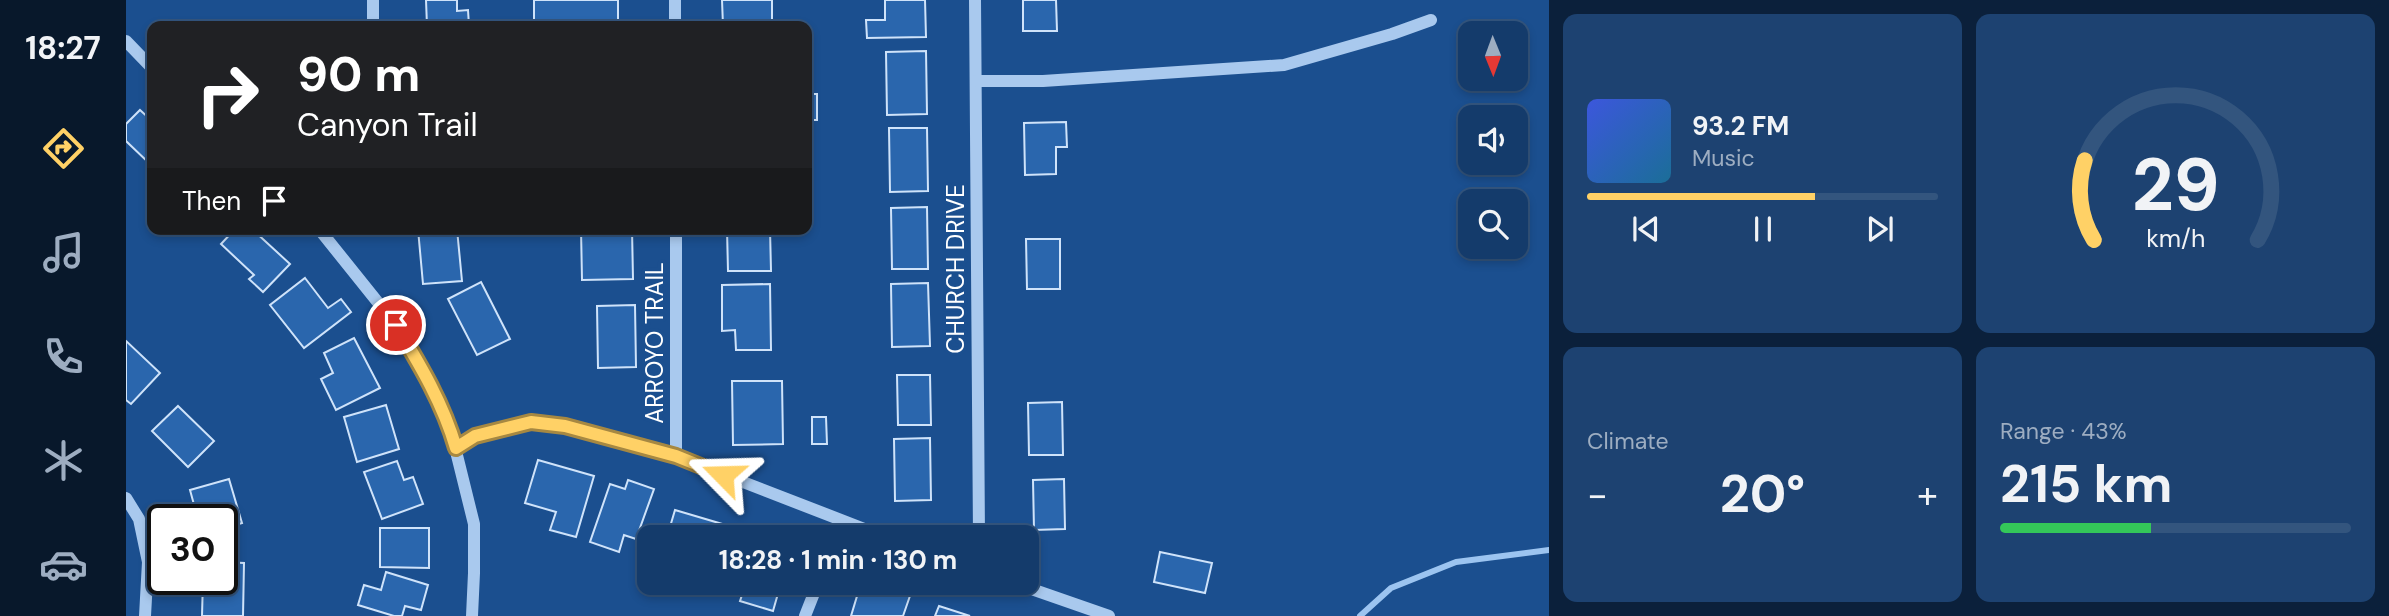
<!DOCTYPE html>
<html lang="en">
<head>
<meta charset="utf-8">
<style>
  :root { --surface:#143b6b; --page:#1d4271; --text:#f1f3f6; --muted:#9dadc1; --line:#33557e; --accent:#ffd166 }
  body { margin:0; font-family:"DM Sans",sans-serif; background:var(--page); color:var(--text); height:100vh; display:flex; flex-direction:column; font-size:26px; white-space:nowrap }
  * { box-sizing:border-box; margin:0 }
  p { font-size:23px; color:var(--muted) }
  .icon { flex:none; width:38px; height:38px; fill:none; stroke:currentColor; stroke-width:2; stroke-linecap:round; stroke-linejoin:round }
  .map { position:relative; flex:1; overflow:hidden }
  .panel { display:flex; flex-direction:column; gap:14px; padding:14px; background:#0b203b; width:840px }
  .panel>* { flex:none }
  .hud { position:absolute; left:21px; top:21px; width:665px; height:214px; border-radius:14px; box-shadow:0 4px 10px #0003,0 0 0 2px var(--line); background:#202124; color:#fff; overflow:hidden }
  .needle { width:46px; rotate:179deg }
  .tools { position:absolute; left:1332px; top:21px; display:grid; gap:14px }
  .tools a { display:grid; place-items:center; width:70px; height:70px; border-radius:14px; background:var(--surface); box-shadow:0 4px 10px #0003,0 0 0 2px var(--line); font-size:35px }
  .speed { position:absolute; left:21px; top:504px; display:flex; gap:14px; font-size:35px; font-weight:700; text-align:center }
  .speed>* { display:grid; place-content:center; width:91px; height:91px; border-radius:50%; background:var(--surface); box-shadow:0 4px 10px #0003,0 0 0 2px var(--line); line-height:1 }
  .speed .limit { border:4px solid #111; border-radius:10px; background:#fff; color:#111 }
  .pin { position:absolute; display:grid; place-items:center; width:60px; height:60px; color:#fff; margin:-30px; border:4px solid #fff; border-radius:50%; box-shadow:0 2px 7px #0007 }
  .me { position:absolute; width:77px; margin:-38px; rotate:292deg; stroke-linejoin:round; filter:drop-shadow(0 0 5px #0008) }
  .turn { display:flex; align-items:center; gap:24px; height:147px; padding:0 35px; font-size:32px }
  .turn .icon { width:91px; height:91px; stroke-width:2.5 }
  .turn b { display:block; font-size:49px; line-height:60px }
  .then { display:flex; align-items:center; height:66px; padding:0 35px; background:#0003; gap:14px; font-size:26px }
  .big { font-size:52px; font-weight:700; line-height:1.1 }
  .panel .tile { flex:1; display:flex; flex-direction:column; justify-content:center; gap:10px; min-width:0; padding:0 24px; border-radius:14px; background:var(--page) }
  .panel .dial { align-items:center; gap:0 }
  .dial svg { height:182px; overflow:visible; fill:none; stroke:var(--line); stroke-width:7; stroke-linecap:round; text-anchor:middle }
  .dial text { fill:var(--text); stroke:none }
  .song { display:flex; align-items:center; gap:21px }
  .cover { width:84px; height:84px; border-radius:10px; background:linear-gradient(135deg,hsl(230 70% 55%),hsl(200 70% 35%)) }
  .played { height:7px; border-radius:4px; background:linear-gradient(90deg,var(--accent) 65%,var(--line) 65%) }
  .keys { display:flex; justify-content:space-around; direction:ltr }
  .heat { display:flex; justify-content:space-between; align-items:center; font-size:38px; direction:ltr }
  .charge { height:10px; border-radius:5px; background:linear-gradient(90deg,#34c759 43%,var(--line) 0) }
  .panel .tiles { flex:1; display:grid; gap:14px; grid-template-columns:repeat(2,1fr) }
  .trip { position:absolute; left:511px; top:525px; width:402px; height:70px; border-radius:14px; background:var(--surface); box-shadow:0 4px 10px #0003,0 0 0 2px var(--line); font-weight:700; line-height:70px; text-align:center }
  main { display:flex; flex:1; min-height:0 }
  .tabs { display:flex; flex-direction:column; width:126px; justify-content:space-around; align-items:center; background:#08182b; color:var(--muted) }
  .tabs .icon { width:49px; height:49px }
  .tabs .current { color:var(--accent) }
  .tabs b { font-size:32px; color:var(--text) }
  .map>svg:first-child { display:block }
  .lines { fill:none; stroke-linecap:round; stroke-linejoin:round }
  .stream { stroke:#9cc4f0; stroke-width:6 }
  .building { fill:#2a66ad; stroke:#cfe3fa; stroke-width:2 }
  .minor { stroke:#a9c9ee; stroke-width:12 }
  .route-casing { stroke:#a68842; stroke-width:18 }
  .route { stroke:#ffd166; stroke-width:12 }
  .labels { text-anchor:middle; stroke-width:7; stroke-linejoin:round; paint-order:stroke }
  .street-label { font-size:24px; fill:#fff; stroke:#1b4f8f }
</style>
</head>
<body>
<main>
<nav class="tabs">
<b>18:27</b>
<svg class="icon current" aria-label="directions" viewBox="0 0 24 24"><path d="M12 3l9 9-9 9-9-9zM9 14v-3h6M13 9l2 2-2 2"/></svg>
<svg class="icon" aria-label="music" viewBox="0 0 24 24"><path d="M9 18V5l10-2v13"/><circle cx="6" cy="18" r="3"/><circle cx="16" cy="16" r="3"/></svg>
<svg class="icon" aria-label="phone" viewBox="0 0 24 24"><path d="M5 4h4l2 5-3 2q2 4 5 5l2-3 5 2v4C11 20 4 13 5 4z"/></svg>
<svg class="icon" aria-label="climate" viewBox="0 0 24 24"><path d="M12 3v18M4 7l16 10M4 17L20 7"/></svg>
<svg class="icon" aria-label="car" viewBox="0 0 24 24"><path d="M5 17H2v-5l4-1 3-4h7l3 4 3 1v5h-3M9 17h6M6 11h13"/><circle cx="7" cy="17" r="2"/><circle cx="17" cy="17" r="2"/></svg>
</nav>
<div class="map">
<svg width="1423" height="616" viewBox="0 0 1423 616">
  <rect width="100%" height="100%" fill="#1b4f8f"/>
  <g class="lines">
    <path class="stream" d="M1234,616L1265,588L1330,562L1423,550"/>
  </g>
  <g class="building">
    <path d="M300,0H331V11L342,10L343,26H301Z"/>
    <rect x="408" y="0" width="84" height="26"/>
    <path d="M596,0H646V24L597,26Z"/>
    <path d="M759,0H799L800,37L741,38L740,20H759Z"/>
    <path d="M897,0H930L931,31H897Z"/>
    <path d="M800,51L801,114L761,115L760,52Z"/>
    <rect x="681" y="94" width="10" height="26"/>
    <path d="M14,110L26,121V166L0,141V124Z"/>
    <path d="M940,122L941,147H930V174L899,175L898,123Z"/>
    <path d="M763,128H801L802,191L764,192Z"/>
    <path d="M801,207L802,269H766L765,208Z"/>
    <path d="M109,229H126L164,264L137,292L123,279L128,275L95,244Z"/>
    <path d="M292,229H331L336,281L297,284Z"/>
    <path d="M455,229H506L507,279L456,280Z"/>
    <path d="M601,229H644L645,271H602Z"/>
    <path d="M900,239H934V289H901Z"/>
    <path d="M179,278L202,308L215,299L225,312L178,348L144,305Z"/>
    <path d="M355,282L384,339L351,355L322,299Z"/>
    <path d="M802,283L804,346L766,347L765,284Z"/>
    <path d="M644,284L645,350H610L609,330L596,331V285Z"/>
    <path d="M509,305L510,367L472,368L471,306Z"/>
    <path d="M228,338L254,388L210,410L195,379L207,373L198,353Z"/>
    <path d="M0,341L34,373L5,404L0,400Z"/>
    <path d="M771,375H804L805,425H772Z"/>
    <path d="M606,381H656L657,444L607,445Z"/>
    <path d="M936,402L937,455H903L902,403Z"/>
    <path d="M260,405L273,449L231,462L218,417Z"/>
    <path d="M52,406L88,441L62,467L26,431Z"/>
    <path d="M686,417H700L701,444H686Z"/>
    <path d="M804,438L805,500L769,501L768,439Z"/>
    <path d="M412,460L468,476L450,537L424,530L430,512L399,503Z"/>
    <path d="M271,461L278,480L287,477L297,504L256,519L238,472Z"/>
    <path d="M103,479L116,523L96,529V520H82L79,509L70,512L64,490Z"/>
    <path d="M938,479L939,529L908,530L907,480Z"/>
    <path d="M502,480L528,489L510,539L498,535L493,552L464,542L484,484L499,489Z"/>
    <path d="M549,510L603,526L599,537H541Z"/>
    <path d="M254,528H303V568L254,567Z"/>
    <path d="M1034,552L1086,563L1079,593L1028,582Z"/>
    <path d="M96,562L118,563L117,616H76L77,579H96Z"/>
    <path d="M260,572L302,585L295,610L279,606L276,616H268L232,605L238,585L255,590Z"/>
    <path d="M607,583H655L647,611L614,601L619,586Z"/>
    <path d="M735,583H752L785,593L777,616H725Z"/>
    <path d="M813,606L844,616H809Z"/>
  </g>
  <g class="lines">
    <g class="minor">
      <path d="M549,0V26"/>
      <path d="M849,0L853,537"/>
      <path d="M247,26V0"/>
      <path d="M0,41L26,68"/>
      <path d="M850,81H917L1158,65L1266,34L1305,20"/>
      <path d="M193,229L270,325L304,381L322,419L348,524V573L346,616"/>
      <path d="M330,448L349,436L405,423L439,426L550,456L759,537"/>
      <path d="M550,456V229"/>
      <path d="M0,498L13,519L22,562L19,616"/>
      <path d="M708,537L714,521"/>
      <path d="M888,583L983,616"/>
      <path d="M679,616L692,583"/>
    </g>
  </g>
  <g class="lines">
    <defs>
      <path id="route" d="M270,325C294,365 317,403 330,448L349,436L405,422L439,426L550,456L597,475"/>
    </defs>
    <use href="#route" class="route-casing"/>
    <use href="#route" class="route"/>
  </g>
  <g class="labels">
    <g class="street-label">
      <text transform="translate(830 269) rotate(-90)" y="8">CHURCH DRIVE</text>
      <text transform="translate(529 343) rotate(-90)" y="8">ARROYO TRAIL</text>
    </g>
  </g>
</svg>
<div class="tools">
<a><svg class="needle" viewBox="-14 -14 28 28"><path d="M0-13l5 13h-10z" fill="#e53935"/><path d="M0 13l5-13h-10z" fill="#9dadc1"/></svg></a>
<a><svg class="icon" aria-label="sound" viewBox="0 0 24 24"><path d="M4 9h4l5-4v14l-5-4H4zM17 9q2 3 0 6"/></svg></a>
<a><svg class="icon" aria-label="search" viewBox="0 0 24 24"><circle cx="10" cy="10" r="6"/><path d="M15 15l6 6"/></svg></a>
</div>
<div class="speed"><div class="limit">30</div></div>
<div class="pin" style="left:270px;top:325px;background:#d93025"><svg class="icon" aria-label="arrive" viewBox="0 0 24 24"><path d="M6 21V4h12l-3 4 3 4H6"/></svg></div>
<svg class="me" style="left:597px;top:475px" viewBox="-20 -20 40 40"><path d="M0-17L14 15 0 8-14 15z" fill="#ffd166" stroke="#fff" stroke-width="4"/></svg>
<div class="trip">18:28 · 1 min · 130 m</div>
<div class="hud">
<div class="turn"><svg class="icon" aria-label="right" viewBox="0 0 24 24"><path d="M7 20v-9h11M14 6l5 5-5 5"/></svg><div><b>90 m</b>Canyon Trail</div></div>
<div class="then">Then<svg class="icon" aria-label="arrive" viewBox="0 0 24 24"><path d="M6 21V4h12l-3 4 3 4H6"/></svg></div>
</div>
</div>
<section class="panel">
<div class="tiles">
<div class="tile">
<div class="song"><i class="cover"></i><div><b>93.2 FM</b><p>Music</p></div></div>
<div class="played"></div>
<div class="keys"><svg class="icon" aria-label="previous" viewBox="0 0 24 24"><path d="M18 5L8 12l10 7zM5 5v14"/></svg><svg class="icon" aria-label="pause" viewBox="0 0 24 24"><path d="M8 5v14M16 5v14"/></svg><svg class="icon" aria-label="next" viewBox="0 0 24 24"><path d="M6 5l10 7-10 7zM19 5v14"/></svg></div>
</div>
<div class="tile dial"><svg viewBox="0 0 100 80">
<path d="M14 69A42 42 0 1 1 86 69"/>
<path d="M14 69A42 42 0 0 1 10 34" stroke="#ffd166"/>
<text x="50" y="56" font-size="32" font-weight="700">29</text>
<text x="50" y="72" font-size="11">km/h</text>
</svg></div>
<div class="tile"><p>Climate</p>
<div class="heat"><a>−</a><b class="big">20°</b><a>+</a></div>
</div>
<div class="tile"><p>Range · 43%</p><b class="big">215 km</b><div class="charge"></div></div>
</div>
</section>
</main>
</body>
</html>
